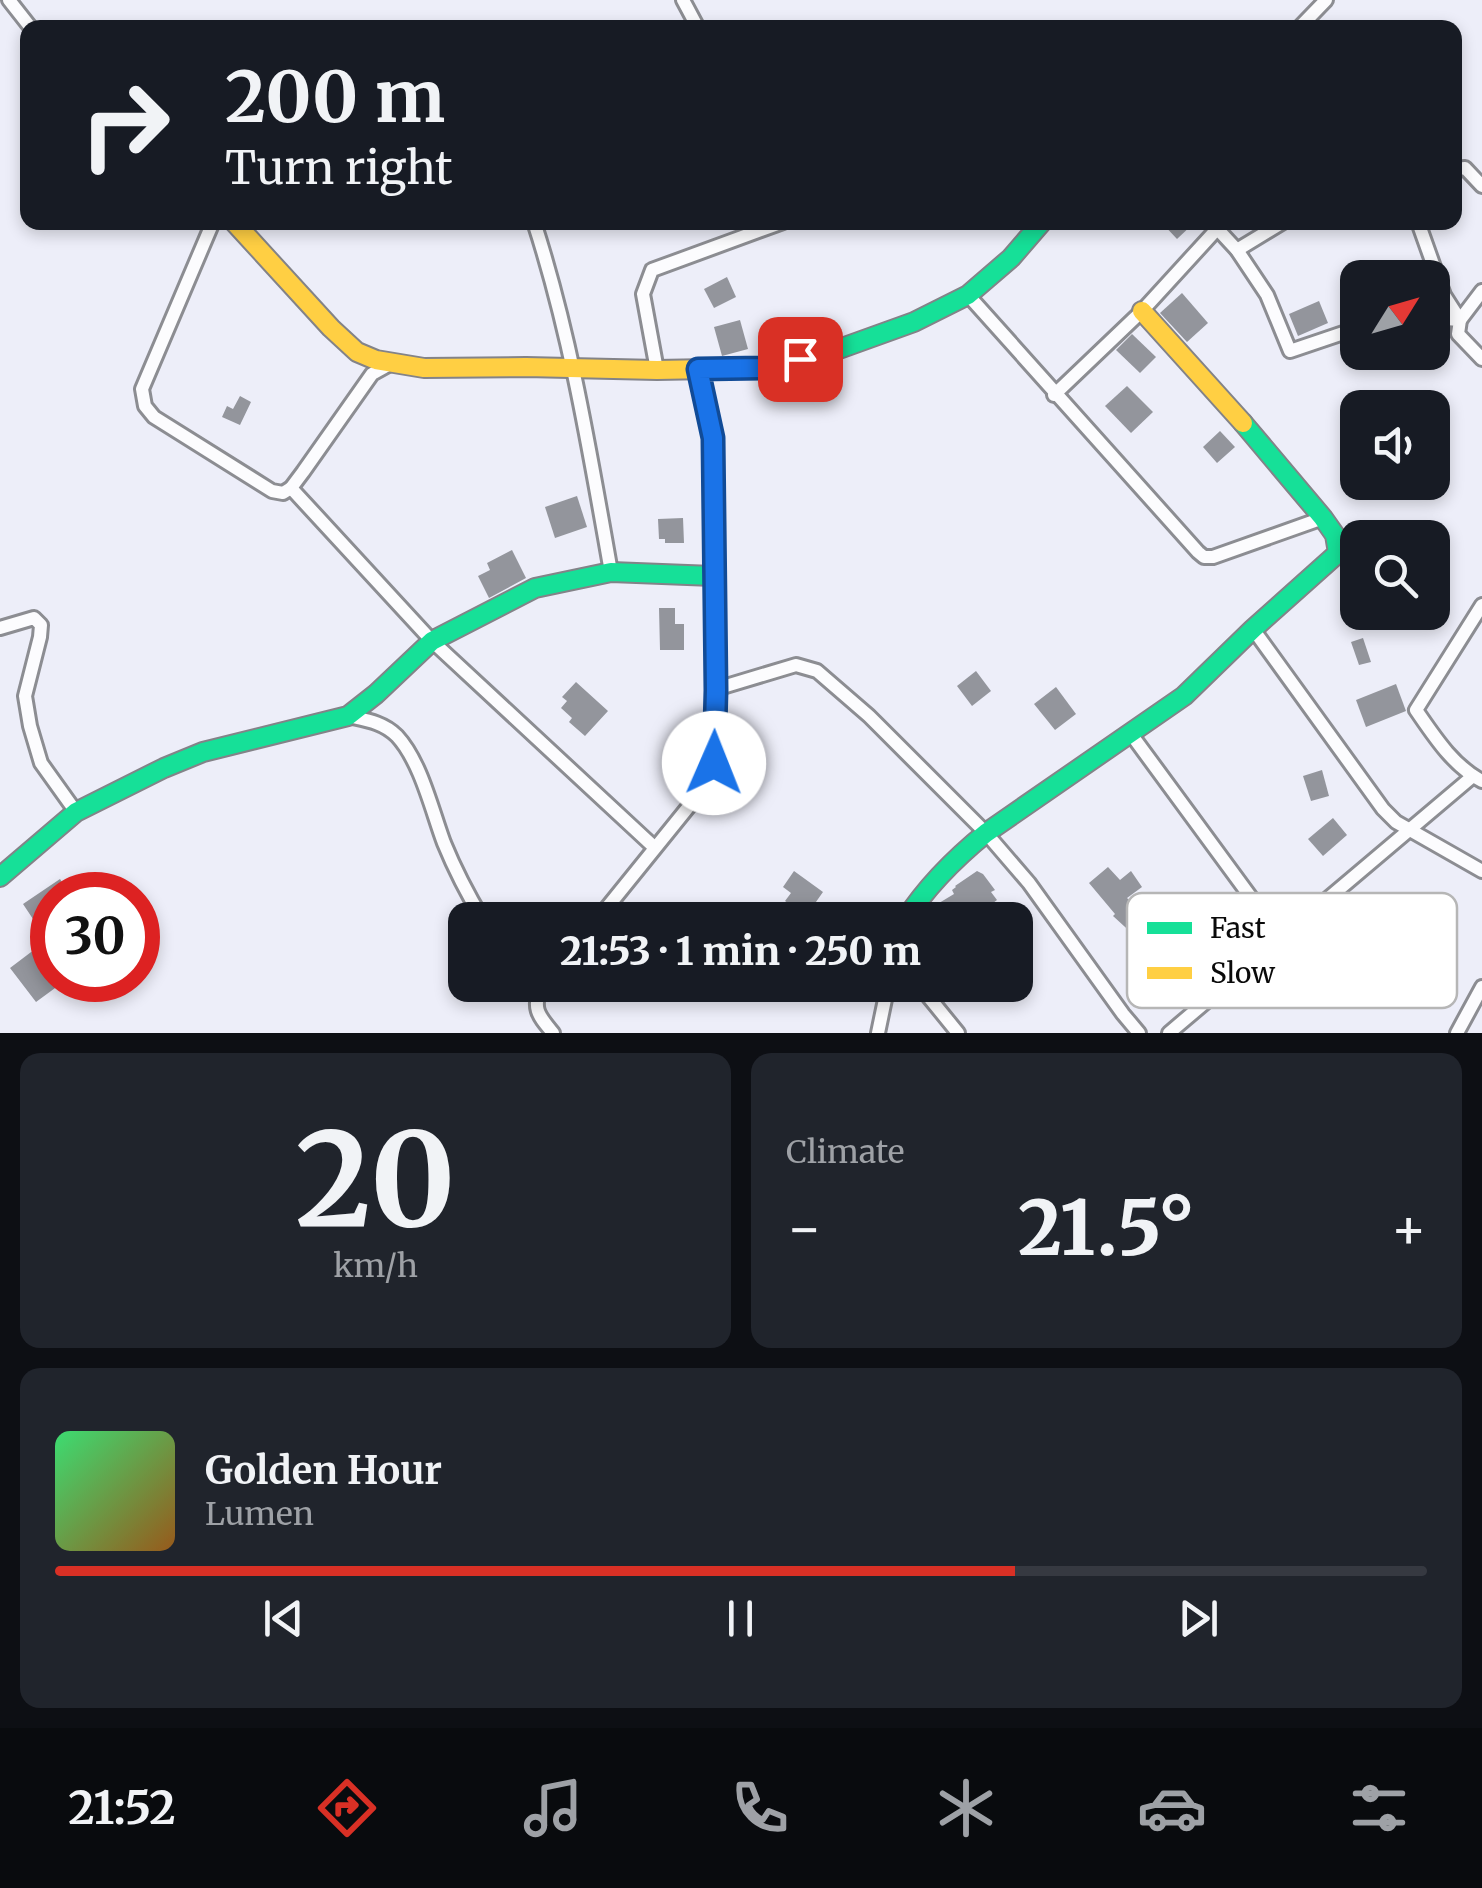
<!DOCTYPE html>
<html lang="en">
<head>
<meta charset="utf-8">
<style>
  :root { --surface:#171b24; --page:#20242c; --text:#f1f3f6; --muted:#9ea1a6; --line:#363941; --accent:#d93025 }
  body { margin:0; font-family:Merriweather,serif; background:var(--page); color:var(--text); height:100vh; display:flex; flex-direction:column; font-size:38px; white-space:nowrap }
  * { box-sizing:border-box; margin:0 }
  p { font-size:32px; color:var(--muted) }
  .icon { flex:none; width:55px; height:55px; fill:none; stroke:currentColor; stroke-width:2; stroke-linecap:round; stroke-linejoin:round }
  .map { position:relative; height:1033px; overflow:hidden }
  .drawer { display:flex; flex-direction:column; gap:20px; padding:20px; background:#0d0f14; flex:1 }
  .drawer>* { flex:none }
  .guide { position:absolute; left:20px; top:20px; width:1442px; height:210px; border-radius:20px; box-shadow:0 5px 15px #0003; background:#171b24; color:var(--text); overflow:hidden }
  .needle { width:65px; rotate:53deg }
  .tools { position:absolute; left:1340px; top:260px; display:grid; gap:20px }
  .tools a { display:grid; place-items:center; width:110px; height:110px; border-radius:20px; background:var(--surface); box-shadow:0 5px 15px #0003; font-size:50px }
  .speed { position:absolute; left:30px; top:872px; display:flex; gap:20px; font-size:50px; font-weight:700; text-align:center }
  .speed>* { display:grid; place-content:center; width:130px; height:130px; border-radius:50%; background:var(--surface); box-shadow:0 5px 15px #0003; line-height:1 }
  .speed .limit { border:15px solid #d22; background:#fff; color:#111 }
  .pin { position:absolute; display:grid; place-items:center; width:85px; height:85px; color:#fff; margin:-42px; border-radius:20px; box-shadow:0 5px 15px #0006 }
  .me { position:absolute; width:110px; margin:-55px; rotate:1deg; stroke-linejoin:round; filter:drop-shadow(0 0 8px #0008) }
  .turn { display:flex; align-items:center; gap:35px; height:210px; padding:0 40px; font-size:45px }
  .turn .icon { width:130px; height:130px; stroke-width:2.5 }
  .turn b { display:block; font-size:70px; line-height:85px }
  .big { font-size:75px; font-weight:800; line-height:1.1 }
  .drawer .widget { flex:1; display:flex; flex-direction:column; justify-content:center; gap:15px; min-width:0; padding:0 35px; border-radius:20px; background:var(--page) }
  .drawer .dial { align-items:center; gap:0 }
  .dial b { font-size:130px; line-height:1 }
  .song { display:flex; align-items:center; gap:30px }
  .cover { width:120px; height:120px; border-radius:15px; background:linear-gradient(135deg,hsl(140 70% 55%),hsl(30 70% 35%)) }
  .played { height:10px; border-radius:5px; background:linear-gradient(90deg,var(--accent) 70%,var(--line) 70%) }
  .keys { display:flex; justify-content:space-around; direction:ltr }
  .heat { display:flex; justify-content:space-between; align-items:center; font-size:55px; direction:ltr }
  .drawer .tiles { flex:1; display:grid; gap:20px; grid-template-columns:1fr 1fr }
  .widget:last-child { grid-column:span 2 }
  .trip { position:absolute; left:448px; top:902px; width:585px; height:100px; border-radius:20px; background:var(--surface); box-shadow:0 5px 15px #0003; font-weight:800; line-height:100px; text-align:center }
  .tab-bar { display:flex; height:160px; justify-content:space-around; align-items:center; background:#090b0e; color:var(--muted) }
  .tab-bar .icon { width:70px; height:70px }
  .tab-bar .active { color:var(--accent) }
  .tab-bar b { font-size:45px; color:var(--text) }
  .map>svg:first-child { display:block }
  .building { fill:#93959c }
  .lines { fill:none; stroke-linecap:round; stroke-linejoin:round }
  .street-casing { stroke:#8c8d92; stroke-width:18 }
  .fast-casing { stroke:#838388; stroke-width:22 }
  .slow-casing { stroke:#838388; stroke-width:22 }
  .street { stroke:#fcfcfe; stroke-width:12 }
  .fast { stroke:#16e098; stroke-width:18 }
  .slow { stroke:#ffcf43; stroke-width:18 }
  .route-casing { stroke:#114b97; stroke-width:25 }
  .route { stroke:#1a73e8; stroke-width:18 }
  .key { fill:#fff; stroke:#b6b6b6; stroke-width:2.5 }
  .key-label { font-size:28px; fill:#0a0a0a }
</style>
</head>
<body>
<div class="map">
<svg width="1482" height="1033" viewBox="0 0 1482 1033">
  <rect width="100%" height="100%" fill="#edeef9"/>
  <g class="building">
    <path d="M1161,222H1195L1177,239Z"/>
    <path d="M727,277L736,297L714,308L704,289Z"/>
    <path d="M1182,293L1208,323L1187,342L1160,313Z"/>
    <path d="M1319,301L1328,323L1298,336L1289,314Z"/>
    <path d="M740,320L748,349L722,356L714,327Z"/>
    <path d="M1132,334L1156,357L1140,373L1116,350Z"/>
    <path d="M1127,386L1153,412L1131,433L1105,406Z"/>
    <path d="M240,396L251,402L240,425L222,417L227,406L233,409Z"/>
    <path d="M1220,431L1235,447L1217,463L1203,447Z"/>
    <path d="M577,496L587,527L555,538L545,507Z"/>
    <path d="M683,518L684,543H665V539H659L658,519Z"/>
    <path d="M512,550L526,578L489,598L478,576L490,570L487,563Z"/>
    <path d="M659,608H675V624H684V650H660Z"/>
    <path d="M1363,638L1371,662L1359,665L1351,642Z"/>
    <path d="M976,671L991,691L972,706L957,686Z"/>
    <path d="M576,682L608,711L585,736L569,722L572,718L561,708L567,701L562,697Z"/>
    <path d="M1396,684L1406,711L1366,727L1356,700Z"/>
    <path d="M1056,687L1076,714L1055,730L1034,704Z"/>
    <path d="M1322,770L1329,796L1311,801L1303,776Z"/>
    <path d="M1333,818L1347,835L1323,856L1308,839Z"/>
    <path d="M1108,867L1120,880L1131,871L1142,887L1127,898L1151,921L1136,937L1113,916L1115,914L1089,883Z"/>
    <path d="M794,871L823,892L806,916L785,901L791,893L783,887Z"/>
    <path d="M977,871L983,874L995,890L991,892L997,900L985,909L979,912L977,910L964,920H943L934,906L954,894L952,890L956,887L955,886Z"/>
    <path d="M60,879L70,895H52V932L45,937L23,904Z"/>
    <path d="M47,940L52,947V980H66L36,1002L10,968Z"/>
  </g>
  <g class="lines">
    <defs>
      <g id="street">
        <path d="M9,0L31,28"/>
        <path d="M683,0L698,28"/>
        <path d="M1299,28L1326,0"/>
        <path d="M1455,169L1465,168L1482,186"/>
        <path d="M213,222L142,389L145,406L154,417L272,491L283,493L291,488L303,472L372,374L390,364"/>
        <path d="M534,222C571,336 590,454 611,572"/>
        <path d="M1418,222L1444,295L1460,320"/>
        <path d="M1212,223L1237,250L1267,295L1290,351L1358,328"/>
        <path d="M1237,250L1283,222"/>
        <path d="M1482,291L1460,320L1458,334L1482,359"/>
        <path d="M968,295L1198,552L1204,557H1213L1323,518"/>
        <path d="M1432,318L1460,320"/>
        <path d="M657,370L643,294L652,270L783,222"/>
        <path d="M1054,395L1142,311L1217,229"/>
        <path d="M291,488L432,641L654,847"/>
        <path d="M1482,605L1416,710C1434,736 1453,766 1482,781"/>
        <path d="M0,628L34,618L41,625L40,637L25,696L30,726L41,763L76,812"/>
        <path d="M1253,629L1383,809L1396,822L1482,871"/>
        <path d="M716,689L796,665L817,671L869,716L986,833L1029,883L1123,1014L1139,1033"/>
        <path d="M348,716C366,720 383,722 397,736C421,762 432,811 444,843C455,870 468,895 483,920"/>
        <path d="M1131,734L1280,937"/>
        <path d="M597,920L698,795L714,763L716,689L713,438L698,369"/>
        <path d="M541,985C532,1009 538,1015 553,1033"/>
        <path d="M919,985L958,1033"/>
        <path d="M878,1033L888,985"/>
        <path d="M1169,1033L1473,776"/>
        <path d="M1457,1033L1482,987"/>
      </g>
      <g id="fast">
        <path d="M772,365L839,349L914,322L968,295L1011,258L1042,222"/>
        <path d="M0,877L76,812L164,768L203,752L348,716L376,694L432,641L535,588L611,572L713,576"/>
        <path d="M905,920C927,886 954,859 986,833L1184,696L1253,629L1338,553L1335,535L1323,518L1243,423"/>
      </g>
      <g id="slow">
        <path d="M234,222L331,328L357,352L376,360L424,368L526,367L657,370L762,368L772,365"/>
        <path d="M1142,311L1243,423"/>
      </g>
    </defs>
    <use href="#street" class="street-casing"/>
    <use href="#fast" class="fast-casing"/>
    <use href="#slow" class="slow-casing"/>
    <use href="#street" class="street"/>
    <use href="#fast" class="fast"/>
    <use href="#slow" class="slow"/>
  </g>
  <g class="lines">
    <defs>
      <path id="route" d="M714,763L716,690L713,438L698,369L762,368L800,359"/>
    </defs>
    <use href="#route" class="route-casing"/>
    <use href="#route" class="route"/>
  </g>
  <rect x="1127" y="893" width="330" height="115" rx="15" class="key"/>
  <rect x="1147" y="922" width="45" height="12" fill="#16e098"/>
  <rect x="1147" y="967" width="45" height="12" fill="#ffcf43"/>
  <g class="key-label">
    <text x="1210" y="938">Fast</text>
    <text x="1210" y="983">Slow</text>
  </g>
</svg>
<div class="tools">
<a><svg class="needle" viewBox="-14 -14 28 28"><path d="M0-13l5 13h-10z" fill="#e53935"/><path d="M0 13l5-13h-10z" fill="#9ea1a6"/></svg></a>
<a><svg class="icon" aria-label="sound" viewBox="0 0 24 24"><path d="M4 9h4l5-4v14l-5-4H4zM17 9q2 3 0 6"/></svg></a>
<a><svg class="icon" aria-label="search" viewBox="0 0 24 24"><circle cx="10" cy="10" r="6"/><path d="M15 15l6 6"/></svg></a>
</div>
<div class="speed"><div class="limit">30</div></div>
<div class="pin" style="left:800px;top:359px;background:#d93025"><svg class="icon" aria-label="arrive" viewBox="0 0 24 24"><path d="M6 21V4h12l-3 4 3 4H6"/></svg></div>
<svg class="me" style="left:714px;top:763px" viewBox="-20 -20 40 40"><circle r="19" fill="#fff"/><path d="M0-13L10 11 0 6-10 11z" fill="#1a73e8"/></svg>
<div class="trip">21:53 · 1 min · 250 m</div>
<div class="guide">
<div class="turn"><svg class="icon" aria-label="right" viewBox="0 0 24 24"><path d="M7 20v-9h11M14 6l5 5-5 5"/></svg><div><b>200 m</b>Turn right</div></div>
</div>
</div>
<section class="drawer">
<div class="tiles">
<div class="widget dial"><b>20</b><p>km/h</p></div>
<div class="widget"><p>Climate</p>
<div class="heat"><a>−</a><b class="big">21.5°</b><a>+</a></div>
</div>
<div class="widget">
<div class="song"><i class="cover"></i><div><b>Golden Hour</b><p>Lumen</p></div></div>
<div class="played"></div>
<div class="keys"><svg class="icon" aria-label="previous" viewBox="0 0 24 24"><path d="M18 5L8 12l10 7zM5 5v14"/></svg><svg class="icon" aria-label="pause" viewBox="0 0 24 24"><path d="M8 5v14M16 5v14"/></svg><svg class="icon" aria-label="next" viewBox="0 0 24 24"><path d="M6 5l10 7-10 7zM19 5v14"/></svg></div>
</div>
</div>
</section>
<nav class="tab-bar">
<b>21:52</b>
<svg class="icon active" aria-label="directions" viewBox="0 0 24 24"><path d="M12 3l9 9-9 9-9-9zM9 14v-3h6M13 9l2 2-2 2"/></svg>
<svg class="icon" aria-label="music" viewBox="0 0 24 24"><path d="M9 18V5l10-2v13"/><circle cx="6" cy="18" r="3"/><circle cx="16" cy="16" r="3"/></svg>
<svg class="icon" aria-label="phone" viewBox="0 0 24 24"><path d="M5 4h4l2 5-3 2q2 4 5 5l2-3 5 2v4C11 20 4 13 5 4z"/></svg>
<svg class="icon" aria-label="climate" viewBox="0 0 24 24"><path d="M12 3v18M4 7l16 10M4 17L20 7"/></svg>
<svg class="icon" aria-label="car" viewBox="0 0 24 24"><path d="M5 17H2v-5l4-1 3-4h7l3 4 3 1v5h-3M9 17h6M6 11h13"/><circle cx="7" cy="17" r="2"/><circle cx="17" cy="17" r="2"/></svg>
<svg class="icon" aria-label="filters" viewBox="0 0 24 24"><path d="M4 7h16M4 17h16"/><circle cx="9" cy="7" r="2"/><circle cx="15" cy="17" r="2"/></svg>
</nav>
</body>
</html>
